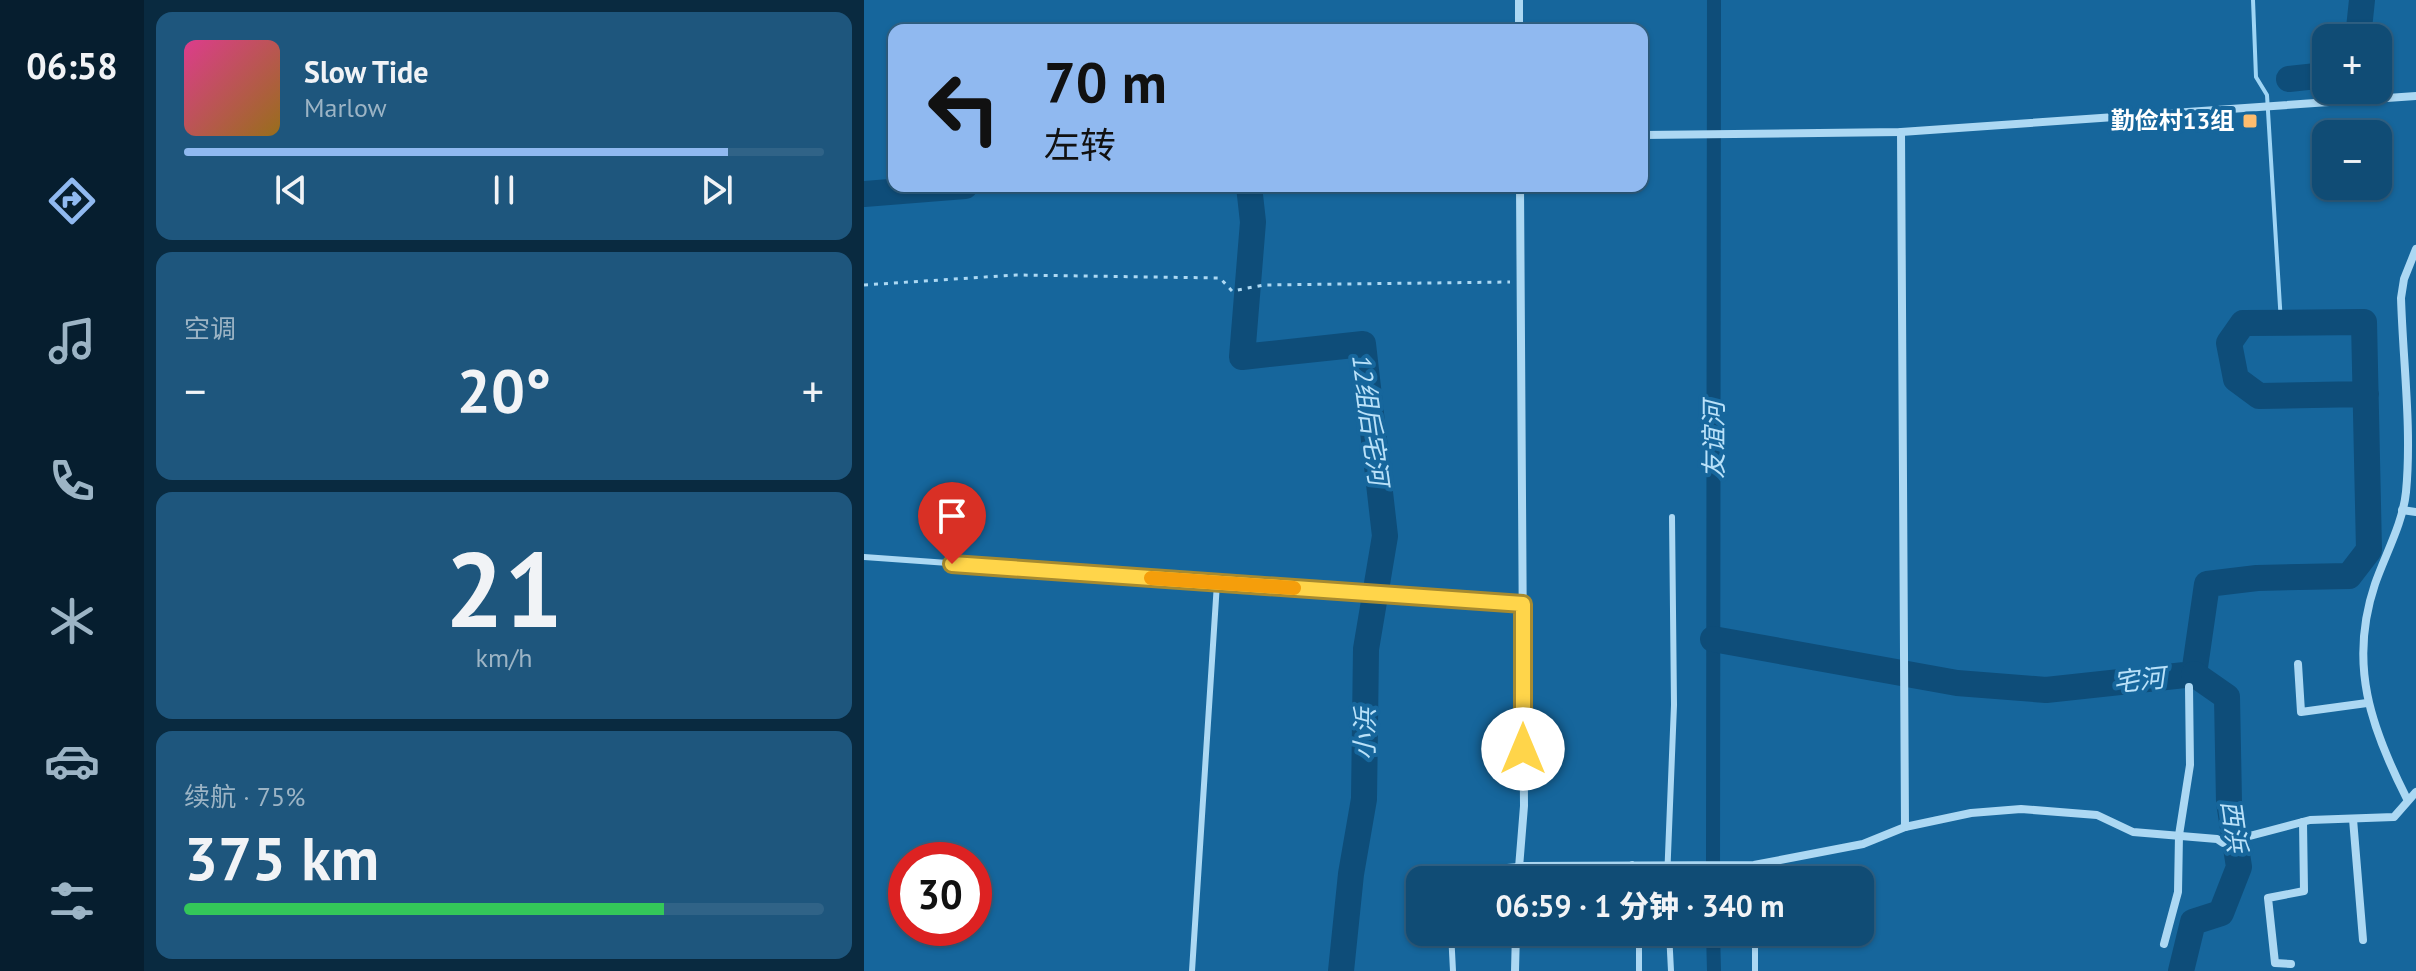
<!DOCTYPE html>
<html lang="zh">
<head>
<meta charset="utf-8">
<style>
  :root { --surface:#104c75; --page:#1e567d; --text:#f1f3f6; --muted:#9cb4c5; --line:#306387; --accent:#90b9f0 }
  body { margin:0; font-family:"PT Sans","Noto Sans SC",sans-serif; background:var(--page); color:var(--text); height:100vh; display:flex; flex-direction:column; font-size:30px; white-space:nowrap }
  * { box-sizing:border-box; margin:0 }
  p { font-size:26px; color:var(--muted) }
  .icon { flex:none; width:44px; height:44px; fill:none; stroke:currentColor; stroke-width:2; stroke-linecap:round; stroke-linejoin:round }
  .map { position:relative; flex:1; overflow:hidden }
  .panel { display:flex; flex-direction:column; gap:12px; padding:12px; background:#092a40; width:720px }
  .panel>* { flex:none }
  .banner { position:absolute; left:24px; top:24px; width:760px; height:168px; border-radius:16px; box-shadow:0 2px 6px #0004,0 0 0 2px var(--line); background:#90b9f0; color:#111; overflow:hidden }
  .fabs { position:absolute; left:1448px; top:24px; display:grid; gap:16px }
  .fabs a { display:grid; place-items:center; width:80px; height:80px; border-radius:16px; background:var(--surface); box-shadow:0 2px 6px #0004,0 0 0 2px var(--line); font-size:40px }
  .speed { position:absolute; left:24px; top:842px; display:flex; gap:16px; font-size:40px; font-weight:700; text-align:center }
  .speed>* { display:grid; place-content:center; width:104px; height:104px; border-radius:50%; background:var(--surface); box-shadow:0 2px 6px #0004,0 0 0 2px var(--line); line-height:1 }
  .speed .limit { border:12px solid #d22; background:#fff; color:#111 }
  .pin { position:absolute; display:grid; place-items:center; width:68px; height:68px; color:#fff; margin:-82px -34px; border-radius:50% 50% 50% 0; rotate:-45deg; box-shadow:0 0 8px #0007 }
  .pin .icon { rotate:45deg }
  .me { position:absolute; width:88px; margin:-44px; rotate:0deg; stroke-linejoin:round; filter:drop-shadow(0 0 6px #0008) }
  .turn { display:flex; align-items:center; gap:28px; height:168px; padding:0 24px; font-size:36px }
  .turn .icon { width:104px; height:104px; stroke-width:2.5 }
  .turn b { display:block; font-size:56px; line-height:68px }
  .big { font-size:60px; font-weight:800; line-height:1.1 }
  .panel .widget { flex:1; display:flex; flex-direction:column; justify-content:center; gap:12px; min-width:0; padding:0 28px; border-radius:16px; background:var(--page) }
  .panel .dial { align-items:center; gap:0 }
  .dial b { font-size:104px; line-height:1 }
  .song { display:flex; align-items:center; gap:24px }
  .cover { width:96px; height:96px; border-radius:12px; background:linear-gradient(135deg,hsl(330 70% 55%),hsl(40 70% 35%)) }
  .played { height:8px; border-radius:4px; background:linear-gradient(90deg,var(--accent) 85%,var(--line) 85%) }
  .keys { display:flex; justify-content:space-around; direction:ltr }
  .heat { display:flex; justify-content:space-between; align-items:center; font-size:44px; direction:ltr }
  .charge { height:12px; border-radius:6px; background:linear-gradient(90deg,#34c759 75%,var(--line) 0) }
  .trip { position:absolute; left:542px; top:866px; width:468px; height:80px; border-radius:16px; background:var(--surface); box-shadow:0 2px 6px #0004,0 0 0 2px var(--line); font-weight:800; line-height:80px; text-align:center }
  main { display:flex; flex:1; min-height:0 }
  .tab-bar { display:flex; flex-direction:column; width:144px; justify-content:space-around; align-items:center; background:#061e2f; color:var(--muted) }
  .tab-bar .icon { width:56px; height:56px }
  .tab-bar .current { color:var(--accent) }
  .tab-bar b { font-size:36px; color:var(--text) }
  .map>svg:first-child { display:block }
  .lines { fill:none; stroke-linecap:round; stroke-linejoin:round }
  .stream { stroke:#9fd5f5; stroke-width:4 }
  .canal { stroke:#0e4d79; stroke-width:14 }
  .river { stroke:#0e4d79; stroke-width:26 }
  .path { stroke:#acd8f3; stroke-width:3; stroke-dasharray:4 6; stroke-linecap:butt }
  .service { stroke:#acd8f3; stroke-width:6 }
  .minor { stroke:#acd8f3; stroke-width:8 }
  .route-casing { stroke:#a68a30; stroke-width:20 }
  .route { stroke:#ffd54a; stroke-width:14 }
  .slow { stroke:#f59e0b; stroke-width:14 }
  .poi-dot { fill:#ffbd6e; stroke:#16669c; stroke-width:3 }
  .labels { text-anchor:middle; stroke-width:8; stroke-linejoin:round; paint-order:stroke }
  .poi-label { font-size:24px; font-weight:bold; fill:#fff; stroke:#16669c; text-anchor:end }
  .water-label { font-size:26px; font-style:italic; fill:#b9e1f9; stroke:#16669c }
</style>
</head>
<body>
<main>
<nav class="tab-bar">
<b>06:58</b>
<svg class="icon current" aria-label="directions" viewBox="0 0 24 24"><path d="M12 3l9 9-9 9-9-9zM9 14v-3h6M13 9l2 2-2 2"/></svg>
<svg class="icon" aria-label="music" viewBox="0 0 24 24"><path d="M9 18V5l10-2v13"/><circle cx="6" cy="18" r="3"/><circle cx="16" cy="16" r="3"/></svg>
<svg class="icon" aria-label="phone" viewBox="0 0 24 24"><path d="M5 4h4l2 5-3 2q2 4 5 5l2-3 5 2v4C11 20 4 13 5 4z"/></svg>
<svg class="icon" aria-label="climate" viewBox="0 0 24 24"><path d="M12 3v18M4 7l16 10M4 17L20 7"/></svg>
<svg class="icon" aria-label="car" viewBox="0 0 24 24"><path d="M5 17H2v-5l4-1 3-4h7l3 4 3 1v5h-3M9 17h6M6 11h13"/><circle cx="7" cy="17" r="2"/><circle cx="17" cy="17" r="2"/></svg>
<svg class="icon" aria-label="filters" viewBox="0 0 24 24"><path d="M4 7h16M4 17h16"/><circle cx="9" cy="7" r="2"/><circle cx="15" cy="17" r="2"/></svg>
</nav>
<section class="panel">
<div class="widget">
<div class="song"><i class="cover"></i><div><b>Slow Tide</b><p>Marlow</p></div></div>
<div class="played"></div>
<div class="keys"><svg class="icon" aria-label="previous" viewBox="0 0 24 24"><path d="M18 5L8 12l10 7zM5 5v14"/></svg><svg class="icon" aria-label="pause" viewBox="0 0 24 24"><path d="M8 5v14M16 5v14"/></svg><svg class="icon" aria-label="next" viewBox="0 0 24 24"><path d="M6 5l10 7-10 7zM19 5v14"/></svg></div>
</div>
<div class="widget"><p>空调</p>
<div class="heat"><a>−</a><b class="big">20°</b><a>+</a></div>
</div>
<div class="widget dial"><b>21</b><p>km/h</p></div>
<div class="widget"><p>续航 · 75%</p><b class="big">375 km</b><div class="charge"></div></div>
</section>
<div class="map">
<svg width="1552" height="971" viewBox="0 0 1552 971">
  <rect width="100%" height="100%" fill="#16669c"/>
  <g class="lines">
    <path class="stream" d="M1389,0L1392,77L1403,95L1417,323"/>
    <g class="canal">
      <path d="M849,880L850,0"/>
      <path d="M849,932L850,971"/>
    </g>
    <g class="river">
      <path d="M1494,38L1498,0"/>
      <path d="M1425,79L1462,75"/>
      <path d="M385,186L389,222L378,357L499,344L521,536L502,649L500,799L487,874L477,971"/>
      <path d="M0,194L101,186"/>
      <path d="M849,639L1093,683L1182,690L1330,674L1343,584L1393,578L1485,576L1505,550L1500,322L1379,323L1365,343L1372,379L1395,396L1502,394"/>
      <path d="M1317,971L1329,922L1357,913L1375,867L1365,802L1363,697L1330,674"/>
    </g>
    <path class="path" d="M0,285L152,275L356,278L368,291L400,285L646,282"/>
    <g class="service">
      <path d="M0,557L659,604"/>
      <path d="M768,864L773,880"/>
      <path d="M890,865V880"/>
      <path d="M585,880L584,872L655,866"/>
      <path d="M803,880L810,705L808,517"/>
      <path d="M587,932L589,971"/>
      <path d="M805,932L807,971"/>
      <path d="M891,932V971"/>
      <path d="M328,971L353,583"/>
      <path d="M775,971V932"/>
    </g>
    <g class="minor">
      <path d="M655,0V30"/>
      <path d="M1037,132L1041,827"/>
      <path d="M778,135L1037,132L1552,96"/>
      <path d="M1538,510L1552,512"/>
      <path d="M1434,664L1437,712L1503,703"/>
      <path d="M1543,799C1507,728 1484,664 1511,584C1521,555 1539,523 1542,492C1548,429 1539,362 1537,298L1540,279L1552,249"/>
      <path d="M1489,819L1499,940"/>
      <path d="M655,866L890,865L999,844L1041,827L1107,813L1157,809L1233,815L1269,832L1353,839L1359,843L1446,820L1530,817L1552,792"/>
      <path d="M654,880L660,806L656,186"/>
      <path d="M1300,944L1314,892L1315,835L1326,765L1325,687"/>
      <path d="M1427,964L1411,963L1404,898L1440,891L1439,822"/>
      <path d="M651,971L652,932"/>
    </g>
  </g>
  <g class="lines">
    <defs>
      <path id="route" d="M88,564L659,604V749"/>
    </defs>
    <use href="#route" class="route-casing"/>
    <use href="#route" class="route"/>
    <path class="slow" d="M287,578L430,588"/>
  </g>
  <rect class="poi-dot" x="1378" y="113" width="16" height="16" rx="4"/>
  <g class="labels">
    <g class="poi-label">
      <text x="1370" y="129">勤俭村13组</text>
    </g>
    <g class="water-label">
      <text transform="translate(506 420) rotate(82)" y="9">12组后宅河</text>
      <text transform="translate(850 440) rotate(-90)" y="9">友谊河</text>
      <text transform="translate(1275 680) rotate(-6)" y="9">宅河</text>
      <text transform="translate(501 734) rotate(-89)" y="9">小浜</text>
      <text transform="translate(1370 826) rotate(82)" y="9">西浜</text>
    </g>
  </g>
</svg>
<div class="fabs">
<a>+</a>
<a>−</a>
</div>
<div class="speed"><div class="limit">30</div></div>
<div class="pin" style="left:88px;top:564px;background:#d93025"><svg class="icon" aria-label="arrive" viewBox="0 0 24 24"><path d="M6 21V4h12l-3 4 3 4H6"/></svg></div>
<svg class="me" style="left:659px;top:749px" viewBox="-20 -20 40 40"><circle r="19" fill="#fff"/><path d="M0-13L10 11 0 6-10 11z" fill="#ffd54a"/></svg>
<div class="trip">06:59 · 1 分钟 · 340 m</div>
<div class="banner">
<div class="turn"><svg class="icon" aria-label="left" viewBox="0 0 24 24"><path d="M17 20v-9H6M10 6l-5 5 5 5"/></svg><div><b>70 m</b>左转</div></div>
</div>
</div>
</main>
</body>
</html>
